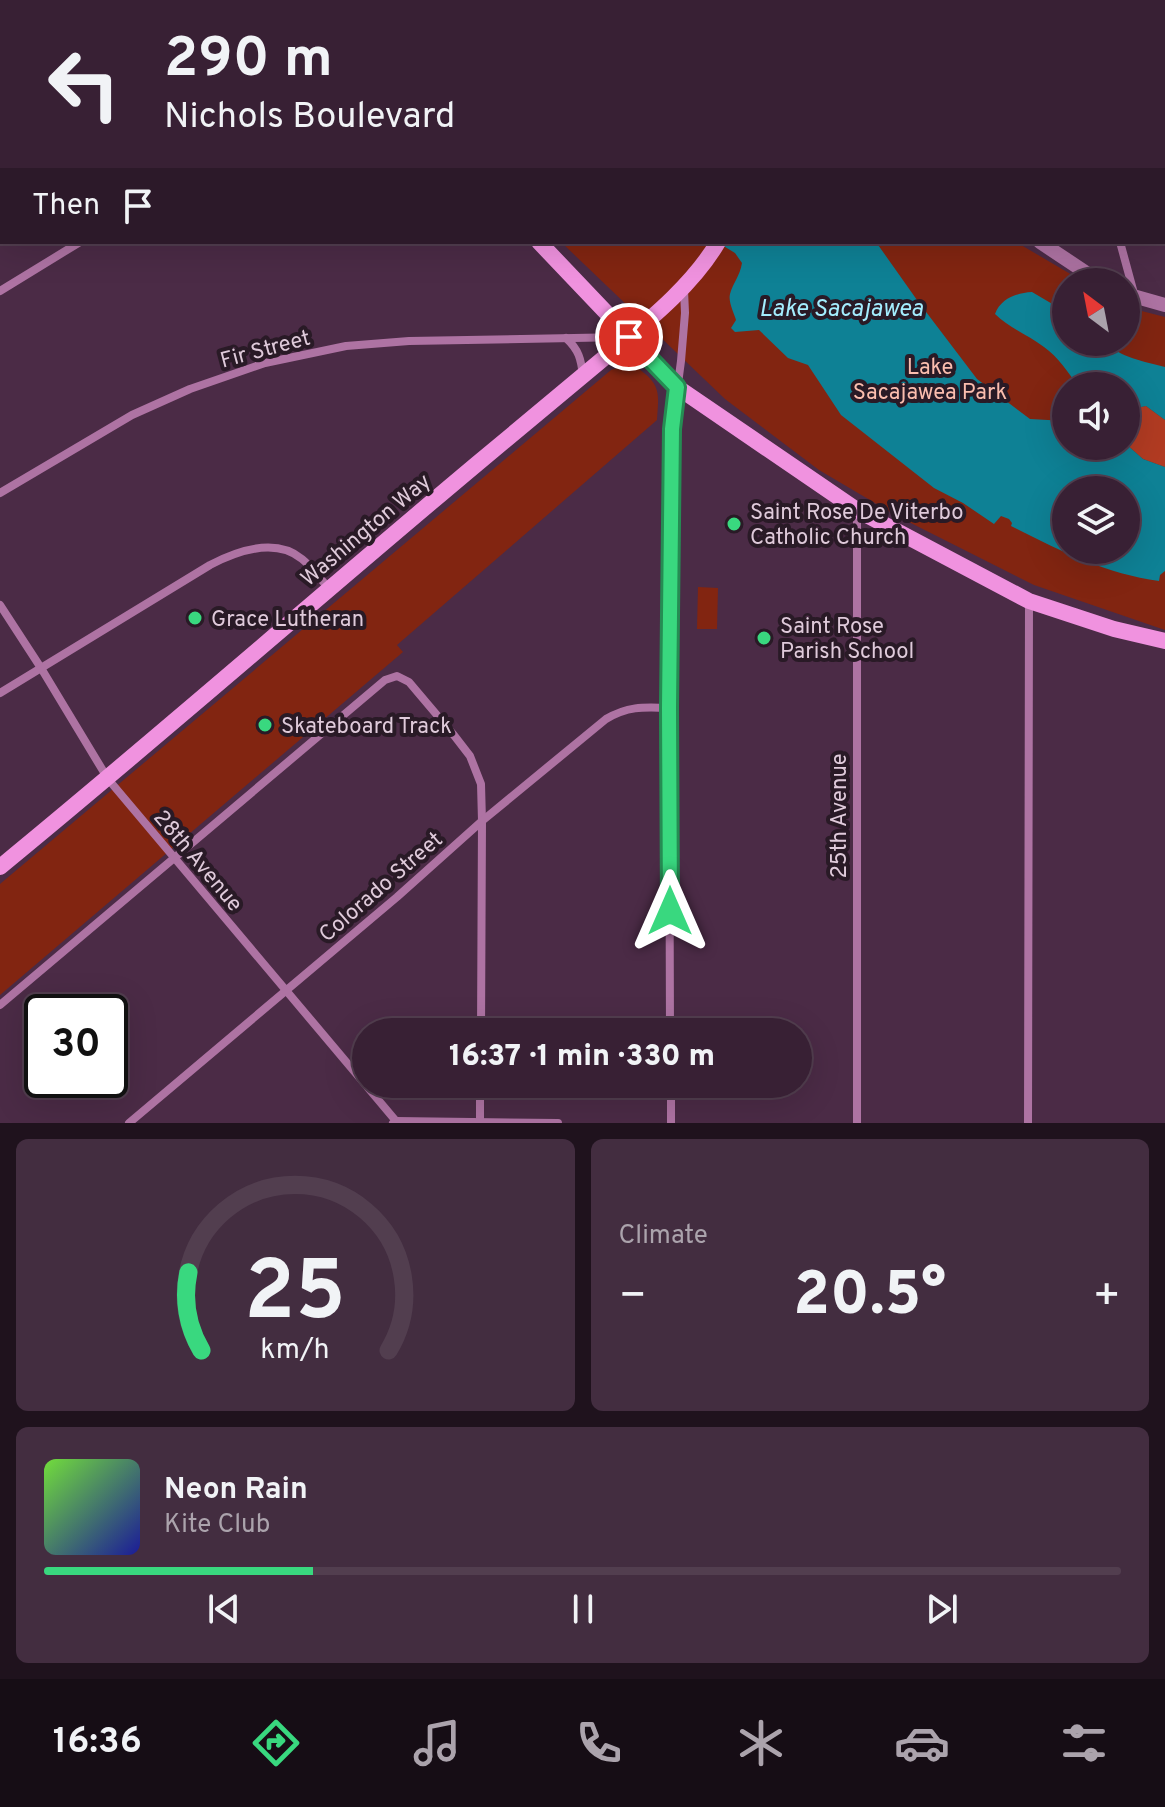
<!DOCTYPE html>
<html lang="en">
<head>
<meta charset="utf-8">
<style>
  :root { --surface:#382034; --page:#432d40; --text:#f1f3f6; --muted:#aba3ac; --line:#523e4f; --accent:#39d87f }
  body { margin:0; font-family:Overpass,sans-serif; background:var(--page); color:var(--text); height:100vh; display:flex; flex-direction:column; font-size:30px; white-space:nowrap }
  * { box-sizing:border-box; margin:0 }
  p { font-size:26px; color:var(--muted) }
  .icon { flex:none; width:44px; height:44px; fill:none; stroke:currentColor; stroke-width:2; stroke-linecap:round; stroke-linejoin:round }
  .map { position:relative; height:1123px; overflow:hidden }
  .panel { display:flex; flex-direction:column; gap:16px; padding:16px; background:#1f121d; flex:1 }
  .panel>* { flex:none }
  .banner { position:absolute; left:0px; top:0px; width:1166px; height:244px; box-shadow:0 8px 32px #0002,0 0 0 2px var(--line); background:#382034; color:var(--text); overflow:hidden }
  .needle { width:52px; rotate:328deg }
  .fabs { position:absolute; left:1052px; top:268px; display:grid; gap:16px }
  .fabs a { display:grid; place-items:center; width:88px; height:88px; border-radius:50%; background:var(--surface); box-shadow:0 8px 32px #0002,0 0 0 2px var(--line); font-size:40px }
  .speed { position:absolute; left:24px; top:994px; display:flex; gap:16px; font-size:40px; font-weight:700; text-align:center }
  .speed>* { display:grid; place-content:center; width:104px; height:104px; border-radius:50%; background:var(--surface); box-shadow:0 8px 32px #0002,0 0 0 2px var(--line); line-height:1 }
  .speed .limit { border:4px solid #111; border-radius:12px; background:#fff; color:#111 }
  .pin { position:absolute; display:grid; place-items:center; width:68px; height:68px; color:#fff; margin:-34px; border:4px solid #fff; border-radius:50%; box-shadow:0 2px 8px #0007 }
  .me { position:absolute; width:88px; margin:-44px; rotate:0deg; stroke-linejoin:round; filter:drop-shadow(0 0 6px #0008) }
  .turn { display:flex; align-items:center; gap:28px; height:168px; padding:0 32px; font-size:36px }
  .turn .icon { width:104px; height:104px; stroke-width:2.5 }
  .turn b { display:block; font-size:56px; line-height:68px }
  .then { display:flex; align-items:center; height:76px; padding:0 32px; background:#0003; gap:16px; font-size:30px }
  .big { font-size:60px; font-weight:800; line-height:1.1 }
  .panel .card { flex:1; display:flex; flex-direction:column; justify-content:center; gap:12px; min-width:0; padding:0 28px; border-radius:12px; background:var(--page) }
  .panel .dial { align-items:center; gap:0 }
  .dial svg { height:208px; overflow:visible; fill:none; stroke:var(--line); stroke-width:7; stroke-linecap:round; text-anchor:middle }
  .dial text { fill:var(--text); stroke:none }
  .song { display:flex; align-items:center; gap:24px }
  .cover { width:96px; height:96px; border-radius:12px; background:linear-gradient(135deg,hsl(100 70% 55%),hsl(240 70% 35%)) }
  .played { height:8px; border-radius:4px; background:linear-gradient(90deg,var(--accent) 25%,var(--line) 25%) }
  .keys { display:flex; justify-content:space-around; direction:ltr }
  .heat { display:flex; justify-content:space-between; align-items:center; font-size:44px; direction:ltr }
  .panel .tiles { flex:1; display:grid; gap:16px; grid-template-columns:1fr 1fr }
  .card:last-child { grid-column:span 2 }
  .trip { position:absolute; left:352px; top:1018px; width:460px; height:80px; border-radius:40px; background:var(--surface); box-shadow:0 8px 32px #0002,0 0 0 2px var(--line); font-weight:800; line-height:80px; text-align:center }
  .dock { display:flex; height:128px; justify-content:space-around; align-items:center; background:#160d15; color:var(--muted) }
  .dock .icon { width:56px; height:56px }
  .dock .current { color:var(--accent) }
  .dock b { font-size:36px; color:var(--text) }
  .map>svg:first-child { display:block }
  .green { fill:#822511; fill-rule:evenodd }
  .forest { fill:#b13b22 }
  .water { fill:#0e8195; fill-rule:evenodd }
  .lines { fill:none; stroke-linecap:round; stroke-linejoin:round }
  .minor { stroke:#ae73a3; stroke-width:8 }
  .tertiary { stroke:#ae73a3; stroke-width:14 }
  .secondary { stroke:#f092df; stroke-width:16 }
  .route-casing { stroke:#258c53; stroke-width:20 }
  .route { stroke:#39d87f; stroke-width:14 }
  .poi-dot { fill:#39d87f; stroke:#291a26; stroke-width:3 }
  .labels { text-anchor:middle; stroke-width:8; stroke-linejoin:round; paint-order:stroke }
  .street-label { font-size:22px; fill:#dfcada; stroke:#291a26 }
  .park-label { font-size:22px; fill:#fbbdae; stroke:#291a26 }
  .poi-label { font-size:22px; fill:#dfcada; stroke:#291a26; text-anchor:start }
  .water-label { font-size:24px; font-style:italic; fill:#a4edfe; stroke:#291a26 }
</style>
</head>
<body>
<div class="map">
<svg width="1165" height="1123" viewBox="0 0 1165 1123">
  <rect width="100%" height="100%" fill="#4b2b46"/>
  <g class="green">
    <path d="M358,0H769L771,2H360Z"/>
    <path d="M561,242H1016L1084,282H1066V342H1126V307L1165,317V630L1034,585L897,516L819,470L725,399ZM1066,386H1126V446H1066ZM1066,490H1126V550H1066Z"/>
    <path d="M627,365C635,366 638,368 644,373C662,387 658,399 657,420L397,645L403,652L0,995V884L611,370Z"/>
    <path d="M698,587L718,588L717,629H697Z"/>
  </g>
  <path class="forest" d="M1146,406L1165,420V467L1143,459L1126,444V412L1130,409Z"/>
  <g class="water">
    <path d="M717,242H876L917,300L977,379L1030,419L1066,421V446H1126V444L1143,459L1165,467V571L1160,575L1159,581C1106,574 1058,550 1011,526L1012,523L1009,519L1001,516L994,524L963,503L934,488L841,415L808,365L788,358L759,330L735,332L731,328L736,320C734,313 728,302 730,294C733,283 740,276 742,263L735,253ZM1066,490H1126V550H1066Z"/>
    <path d="M1032,292L1066,312V342H1105C1119,357 1145,362 1165,367V420L1146,406L1131,409L1126,412V386H1078C1068,372 1058,357 1044,347C1028,335 1009,328 995,314C1001,298 1017,293 1032,292Z"/>
  </g>
  <g class="lines">
    <g class="minor">
      <path d="M1047,0L1048,2"/>
      <path d="M141,2L144,0"/>
      <path d="M0,89L2,88"/>
      <path d="M1120,242L1135,297"/>
      <path d="M0,291L80,242"/>
      <path d="M566,338C579,350 581,359 583,376"/>
      <path d="M0,493L132,415L190,389L265,363L346,346L409,341L626,337"/>
      <path d="M857,510V1123"/>
      <path d="M0,605L41,668L108,779L396,1121"/>
      <path d="M0,693L210,565C237,551 275,537 302,559C312,567 320,579 329,588"/>
      <path d="M0,1005L385,680L397,676L409,682L453,734L470,756L481,784L482,821L481,1032"/>
      <path d="M670,1032L669,708L672,429L681,361L685,313L684,290"/>
      <path d="M671,1084V1123"/>
      <path d="M480,1122V1084"/>
      <path d="M129,1123L397,897L482,821L606,719C628,706 643,707 669,708"/>
      <path d="M393,1123L396,1121L558,1123"/>
      <path d="M1028,1123L1029,601"/>
    </g>
    <g class="tertiary">
      <path d="M794,0L795,2"/>
      <path d="M1040,242L1100,282"/>
      <path d="M1126,294L1165,305"/>
    </g>
    <g class="secondary">
      <path d="M345,0L346,2"/>
      <path d="M848,2L849,0"/>
      <path d="M539,242L677,387L857,510L1029,601L1114,629L1165,641"/>
      <path d="M0,867C161,735 318,597 478,463C520,428 562,393 604,358C643,325 692,287 718,242"/>
    </g>
  </g>
  <g class="lines">
    <defs>
      <path id="route" d="M629,337L677,387L672,429L669,708L670,911"/>
    </defs>
    <use href="#route" class="route-casing"/>
    <use href="#route" class="route"/>
  </g>
  <g class="poi-dot">
    <circle cx="734" cy="524" r="8"/>
    <circle cx="195" cy="618" r="8"/>
    <circle cx="764" cy="638" r="8"/>
    <circle cx="265" cy="725" r="8"/>
  </g>
  <g class="labels">
    <g class="street-label">
      <text transform="translate(265 348) rotate(-15)" y="8">Fir Street</text>
      <text transform="translate(365 529) rotate(-40)" y="8">Washington Way</text>
      <text transform="translate(838 816) rotate(-90)" y="8">25th Avenue</text>
      <text transform="translate(199 860) rotate(50)" y="8">28th Avenue</text>
      <text transform="translate(380 886) rotate(-41)" y="8">Colorado Street</text>
    </g>
    <g class="park-label">
      <text x="930" y="374">Lake<tspan x="930" dy="25">Sacajawea Park</tspan></text>
    </g>
    <g class="poi-label">
      <text x="750" y="519">Saint Rose De Viterbo<tspan x="750" dy="25">Catholic Church</tspan></text>
      <text x="211" y="626">Grace Lutheran</text>
      <text x="780" y="633">Saint Rose<tspan x="780" dy="25">Parish School</tspan></text>
      <text x="281" y="733">Skateboard Track</text>
    </g>
    <g class="water-label">
      <text x="841" y="316">Lake Sacajawea</text>
    </g>
  </g>
</svg>
<div class="fabs">
<a><svg class="needle" viewBox="-14 -14 28 28"><path d="M0-13l5 13h-10z" fill="#e53935"/><path d="M0 13l5-13h-10z" fill="#aba3ac"/></svg></a>
<a><svg class="icon" aria-label="sound" viewBox="0 0 24 24"><path d="M4 9h4l5-4v14l-5-4H4zM17 9q2 3 0 6"/></svg></a>
<a><svg class="icon" aria-label="layers" viewBox="0 0 24 24"><path d="M12 4l9 5-9 5-9-5zM3 14l9 5 9-5"/></svg></a>
</div>
<div class="speed"><div class="limit">30</div></div>
<div class="pin" style="left:629px;top:337px;background:#d93025"><svg class="icon" aria-label="arrive" viewBox="0 0 24 24"><path d="M6 21V4h12l-3 4 3 4H6"/></svg></div>
<svg class="me" style="left:670px;top:911px" viewBox="-20 -20 40 40"><path d="M0-17L14 15 0 8-14 15z" fill="#39d87f" stroke="#fff" stroke-width="4"/></svg>
<div class="trip">16:37 · 1 min · 330 m</div>
<div class="banner">
<div class="turn"><svg class="icon" aria-label="left" viewBox="0 0 24 24"><path d="M17 20v-9H6M10 6l-5 5 5 5"/></svg><div><b>290 m</b>Nichols Boulevard</div></div>
<div class="then">Then<svg class="icon" aria-label="arrive" viewBox="0 0 24 24"><path d="M6 21V4h12l-3 4 3 4H6"/></svg></div>
</div>
</div>
<section class="panel">
<div class="tiles">
<div class="card dial"><svg viewBox="0 0 100 80">
<path d="M14 69A42 42 0 1 1 86 69"/>
<path d="M14 69A42 42 0 0 1 9 39" stroke="#39d87f"/>
<text x="50" y="56" font-size="32" font-weight="700">25</text>
<text x="50" y="72" font-size="11">km/h</text>
</svg></div>
<div class="card"><p>Climate</p>
<div class="heat"><a>−</a><b class="big">20.5°</b><a>+</a></div>
</div>
<div class="card">
<div class="song"><i class="cover"></i><div><b>Neon Rain</b><p>Kite Club</p></div></div>
<div class="played"></div>
<div class="keys"><svg class="icon" aria-label="previous" viewBox="0 0 24 24"><path d="M18 5L8 12l10 7zM5 5v14"/></svg><svg class="icon" aria-label="pause" viewBox="0 0 24 24"><path d="M8 5v14M16 5v14"/></svg><svg class="icon" aria-label="next" viewBox="0 0 24 24"><path d="M6 5l10 7-10 7zM19 5v14"/></svg></div>
</div>
</div>
</section>
<nav class="dock">
<b>16:36</b>
<svg class="icon current" aria-label="directions" viewBox="0 0 24 24"><path d="M12 3l9 9-9 9-9-9zM9 14v-3h6M13 9l2 2-2 2"/></svg>
<svg class="icon" aria-label="music" viewBox="0 0 24 24"><path d="M9 18V5l10-2v13"/><circle cx="6" cy="18" r="3"/><circle cx="16" cy="16" r="3"/></svg>
<svg class="icon" aria-label="phone" viewBox="0 0 24 24"><path d="M5 4h4l2 5-3 2q2 4 5 5l2-3 5 2v4C11 20 4 13 5 4z"/></svg>
<svg class="icon" aria-label="climate" viewBox="0 0 24 24"><path d="M12 3v18M4 7l16 10M4 17L20 7"/></svg>
<svg class="icon" aria-label="car" viewBox="0 0 24 24"><path d="M5 17H2v-5l4-1 3-4h7l3 4 3 1v5h-3M9 17h6M6 11h13"/><circle cx="7" cy="17" r="2"/><circle cx="17" cy="17" r="2"/></svg>
<svg class="icon" aria-label="filters" viewBox="0 0 24 24"><path d="M4 7h16M4 17h16"/><circle cx="9" cy="7" r="2"/><circle cx="15" cy="17" r="2"/></svg>
</nav>
</body>
</html>
